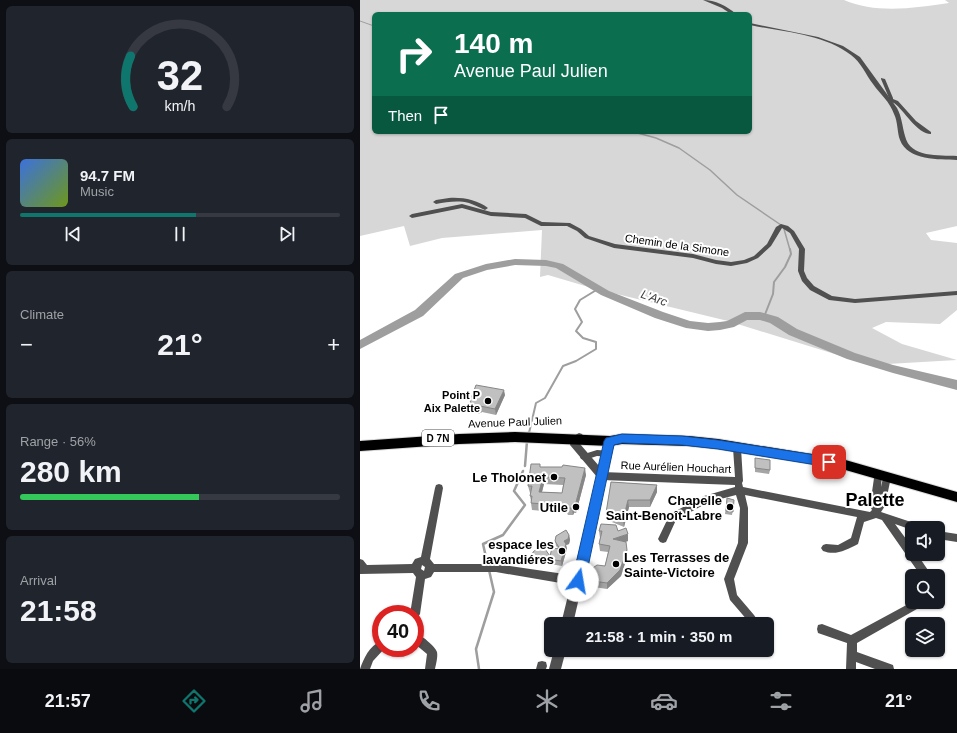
<!DOCTYPE html>
<html lang="en">
<head>
<meta charset="utf-8">
<style>
  :root { --surface:#171b24; --page:#20242c; --text:#f1f3f6; --muted:#9ea1a6; --line:#363941; --accent:#0f766e }
  body { margin:0; font-family:Arial,sans-serif; background:var(--page); color:var(--text); height:100vh; display:flex; flex-direction:column; font-size:15px; white-space:nowrap }
  * { box-sizing:border-box; margin:0 }
  p { font-size:13px; color:var(--muted) }
  .icon { flex:none; width:22px; height:22px; fill:none; stroke:currentColor; stroke-width:2; stroke-linecap:round; stroke-linejoin:round }
  .map { position:relative; flex:1; overflow:hidden }
  .drawer { display:flex; flex-direction:column; gap:6px; padding:6px; background:#0d0f14; width:360px }
  .drawer>* { flex:none }
  .top-card { position:absolute; left:12px; top:12px; width:380px; height:122px; border-radius:6px; box-shadow:0 1px 3px #0004; background:#0b6e4f; color:#fff; overflow:hidden }
  .controls { position:absolute; left:545px; top:521px; display:grid; gap:8px }
  .controls a { display:grid; place-items:center; width:40px; height:40px; border-radius:6px; background:var(--surface); box-shadow:0 1px 3px #0004; font-size:20px }
  .speed { position:absolute; left:12px; top:605px; display:flex; gap:8px; font-size:20px; font-weight:700; text-align:center }
  .speed>* { display:grid; place-content:center; width:52px; height:52px; border-radius:50%; background:var(--surface); box-shadow:0 1px 3px #0004; line-height:1 }
  .speed .limit { border:6px solid #d22; background:#fff; color:#111 }
  .pin { position:absolute; display:grid; place-items:center; width:34px; height:34px; color:#fff; margin:-17px; border-radius:8px; box-shadow:0 2px 6px #0006 }
  .me { position:absolute; width:44px; margin:-22px; rotate:13deg; stroke-linejoin:round; filter:drop-shadow(0 0 3px #0008) }
  .turn { display:flex; align-items:center; gap:14px; height:84px; padding:0 16px; font-size:18px }
  .turn .icon { width:52px; height:52px; stroke-width:2.5 }
  .turn b { display:block; font-size:28px; line-height:34px }
  .then { display:flex; align-items:center; height:38px; padding:0 16px; background:#0003; gap:8px; font-size:15px }
  .big { font-size:30px; font-weight:600; line-height:1.1 }
  .drawer .card { flex:1; display:flex; flex-direction:column; justify-content:center; gap:6px; min-width:0; padding:0 14px; border-radius:6px; background:var(--page) }
  .drawer .dial { align-items:center; gap:0 }
  .dial svg { height:104px; overflow:visible; fill:none; stroke:var(--line); stroke-width:7; stroke-linecap:round; text-anchor:middle }
  .dial text { fill:var(--text); stroke:none }
  .song { display:flex; align-items:center; gap:12px }
  .cover { width:48px; height:48px; border-radius:6px; background:linear-gradient(135deg,hsl(220 70% 55%),hsl(80 70% 35%)) }
  .played { height:4px; border-radius:2px; background:linear-gradient(90deg,var(--accent) 55%,var(--line) 55%) }
  .keys { display:flex; justify-content:space-around; direction:ltr }
  .heat { display:flex; justify-content:space-between; align-items:center; font-size:22px; direction:ltr }
  .charge { height:6px; border-radius:3px; background:linear-gradient(90deg,#34c759 56%,var(--line) 0) }
  .trip { position:absolute; left:184px; top:617px; width:230px; height:40px; border-radius:6px; background:var(--surface); box-shadow:0 1px 3px #0004; font-weight:600; line-height:40px; text-align:center }
  .dock { display:flex; height:64px; justify-content:space-around; align-items:center; background:#090b0e; color:var(--muted) }
  .dock .icon { width:28px; height:28px }
  .dock .active { color:var(--accent) }
  .dock b { font-size:18px; color:var(--text) }
  main { display:flex; flex:1; min-height:0 }
  .map>svg:first-child { display:block }
  .green { fill:#d7d7d7; fill-rule:evenodd }
  .lines { fill:none; stroke-linecap:round; stroke-linejoin:round }
  .stream-far3 { stroke:#9e9e9e; stroke-width:1 }
  .stream-far2 { stroke:#9e9e9e; stroke-width:1.5 }
  .stream-far1 { stroke:#9e9e9e; stroke-width:2 }
  .stream { stroke:#9e9e9e; stroke-width:2.5 }
  .river { fill:#9e9e9e; fill-rule:evenodd }
  .primary-casing { stroke:#dbdbdb; stroke-width:2 }
  .minor { fill:#505050; fill-rule:evenodd }
  .tertiary { fill:#505050; fill-rule:evenodd }
  .primary { fill:#000; fill-rule:evenodd }
  .wall { fill:#a5a5a5; fill-rule:evenodd }
  .shaded-wall { fill:#868686 }
  .building { fill:#c0c0c0; stroke:#868686; fill-rule:evenodd }
  .route { fill:#1a73e8; stroke:#114b97 }
  .poi-dot { fill:#000; stroke:#fff; stroke-width:1.5 }
  .labels { text-anchor:middle; stroke-width:4; stroke-linejoin:round; paint-order:stroke }
  .shield { fill:#fff; stroke:#4c4c4c; stroke-width:1 }
  .shield-label { font-size:10px; font-weight:bold; fill:#000 }
  .street-label { font-size:11px; fill:#000; stroke:#fff }
  .poi-label { font-size:11px; font-weight:bold; fill:#000; stroke:#fff; text-anchor:end }
  .water-label { font-size:12px; font-style:italic; fill:#3f3f3f; stroke:#fff }
  .near-poi-label { font-size:13px; font-weight:bold; fill:#000; stroke:#fff; text-anchor:end }
  .near-district-label { font-size:18px; font-weight:bold; fill:#000; stroke:#fff }
</style>
</head>
<body>
<main>
<section class="drawer">
<div class="card dial"><svg viewBox="0 0 100 80">
<path d="M14 69A42 42 0 1 1 86 69"/>
<path d="M14 69A42 42 0 0 1 12 30" stroke="#0f766e"/>
<text x="50" y="56" font-size="32" font-weight="700">32</text>
<text x="50" y="72" font-size="11">km/h</text>
</svg></div>
<div class="card">
<div class="song"><i class="cover"></i><div><b>94.7 FM</b><p>Music</p></div></div>
<div class="played"></div>
<div class="keys"><svg class="icon" aria-label="previous" viewBox="0 0 24 24"><path d="M18 5L8 12l10 7zM5 5v14"/></svg><svg class="icon" aria-label="pause" viewBox="0 0 24 24"><path d="M8 5v14M16 5v14"/></svg><svg class="icon" aria-label="next" viewBox="0 0 24 24"><path d="M6 5l10 7-10 7zM19 5v14"/></svg></div>
</div>
<div class="card"><p>Climate</p>
<div class="heat"><a>−</a><b class="big">21°</b><a>+</a></div>
</div>
<div class="card"><p>Range · 56%</p><b class="big">280 km</b><div class="charge"></div></div>
<div class="card"><p>Arrival</p><b class="big">21:58</b></div>
</section>
<div class="map">
<svg width="597" height="669" viewBox="0 0 597 669">
  <rect width="100%" height="100%" fill="#fff"/>
  <path class="green" d="M0,0H484C516,14 555,8 589,3L585,0H597V226L566,233L571,240L597,243V310L580,324L526,322L512,328L542,344L597,360L510,365L368,321L232,288L188,275L180,277L182,230L82,238L50,246L44,226L0,236ZM14,14H390V132H14Z"/>
  <g class="lines">
    <path class="stream-far3" d="M0,21L14,26"/>
    <g class="stream-far2">
      <path d="M274,132L296,138L319,148L350,170L377,195L421,225"/>
      <path d="M424,229L430,250"/>
    </g>
    <g class="stream-far1">
      <path d="M404,317L413,294L414,282L425,267L431,254L430,249"/>
      <path d="M169,433L176,403L185,398L203,366L216,361L236,349V342L223,338L216,331L222,322L215,309L220,300L238,289"/>
    </g>
    <g class="stream">
      <path d="M168,435L169,432"/>
      <path d="M165,466L167,441"/>
      <path d="M128,566L123,544L143,535L165,505L154,491L163,471"/>
      <path d="M119,669L116,649L134,592L129,570"/>
    </g>
    <path class="river" d="M155,259L186,260L203,264L249,291L303,312L330,321L348,323L360,322L367,321L385,312H400L418,317L437,329L495,353L533,365L597,380V390L533,373L487,359L429,335L410,323L400,320H387L374,327L360,330L348,331L326,328L295,318L241,295L196,268L186,266L155,265L127,270L103,278L63,316L0,349V340L55,310L95,274L126,264Z"/>
    <defs>
      <path id="primary" d="M155,432L250,436L262,434L329,436L358,439L482,459L597,492V502L482,469L358,449L329,446L262,444L250,446L155,442L99,444L0,451V441L99,434Z"/>
    </defs>
    <use href="#primary" class="primary-casing"/>
    <g class="minor">
      <path d="M521,78L525,79L533,98V99L538,101L556,121L571,132V134C557,134 544,110 534,103C534,103 529,101 528,101L529,98L521,79Z"/>
      <path d="M89,198C102,197 118,200 128,208L125,210C120,208 115,205 109,203C98,200 87,202 76,204L73,202L76,200Z"/>
      <path d="M102,204L131,212L166,214L182,222L210,223L221,229L229,236L255,244L333,254L356,260L371,262L384,260L394,256L407,244L416,227L421,224L428,226L434,231L445,249L444,271L447,278L454,286L472,296L495,299L597,291V295L495,303L469,300L450,290L442,281L438,271L439,249L430,233L422,228L411,246L398,258L387,263L371,266L356,264L333,258L254,248L225,238L217,231L207,226H181L165,218L131,216L102,208L52,218L49,216L52,214Z"/>
      <path d="M377,445L380,446L381,448L383,481L382,483L383,487L510,512L512,510L510,506L515,471L518,470L521,471L522,474L521,487L524,474L527,473L530,474L531,477L525,506L521,512L560,525L561,528H552V530L535,524L552,547V554H557L572,576H561L522,520L516,518L504,522L498,544C486,550 476,556 463,551L461,548L463,545L466,544L478,545L491,538L497,517L385,495L388,508V543L374,579L377,595L394,615L396,618L394,621L391,623L388,621L370,600L364,579L378,543L380,508L376,495L349,502L316,520L306,542L303,543L300,542L298,539L310,514L344,496L375,487V485L242,480L239,479L238,476L239,473L242,472L375,477L373,448L374,446Z"/>
      <path d="M237,450L251,451L252,453L251,455C246,457 242,456 237,456C232,457 227,461 221,459L220,457L221,455Z"/>
      <path d="M79,484L82,485L83,488L70,559L74,564H136L218,576L221,578L223,581L221,584L218,586L136,572H74L71,577L65,579L60,614L58,617L55,619V614H50L56,577L53,573L0,574V559L3,560L7,565L52,564L55,559L61,557L75,488L76,485ZM62,565L65,567L64,571L61,569Z"/>
      <path d="M578,531L597,534V542L578,539Z"/>
      <path d="M578,586L581,588L583,592L581,595L578,597Z"/>
      <path d="M552,602H566L564,605L497,643V652L533,665L534,669H515L496,662V669H486L487,643L458,633L457,629L458,625L462,624L491,635Z"/>
      <path d="M55,632C60,634 76,647 77,652C78,657 76,664 75,669H65L67,654L55,644Z"/>
      <path d="M21,641V648H25L13,661L10,669H0C4,658 9,646 21,641Z"/>
      <path d="M182,661L186,662L187,666L186,669H176L178,662Z"/>
    </g>
    <g class="tertiary">
      <path d="M343,0C355,0 367,6 376,14H371L362,8Z"/>
      <path d="M390,23L458,37L483,46L500,57L537,108C542,117 542,126 545,136C550,158 579,155 597,156V160C579,159 548,161 540,140C537,132 538,122 534,114C530,102 520,94 513,84C506,75 501,62 491,55C464,34 423,32 390,25Z"/>
      <path d="M219,433L222,434L224,437L220,442V444L239,466L247,438L250,437L253,438L255,441L213,624H201L237,477L210,445L212,437Z"/>
      <path d="M194,650H206L201,669H189Z"/>
    </g>
    <use href="#primary" class="primary"/>
  </g>
  <g class="wall">
    <path d="M145,395L136,415L122,412L118,414L112,407L110,401Z"/>
    <path d="M395,458L410,470L409,474L395,472Z"/>
    <path d="M181,467L226,475L216,513H214L213,515H208L207,513L172,510L171,503V501L170,496L171,493H170L168,486ZM184,484L203,485L202,493L182,492Z"/>
    <path d="M251,482L297,485V492L290,507H269L264,527L247,520L246,513Z"/>
    <path d="M367,498L374,500L372,515L365,514Z"/>
    <path d="M239,531H258L268,541L265,542L267,550V557L261,576L247,589L234,587L230,581L229,575L230,574V570L245,566L248,552L240,551L239,544L240,538Z"/>
    <path d="M209,535L210,540L209,544L206,545L207,549L202,566L184,563L182,561L179,563L173,562L172,557L190,556L198,548L196,546L195,541Z"/>
  </g>
  <g class="shaded-wall">
    <path d="M144,390L145,395L136,415L135,409Z"/>
    <path d="M120,406L122,412L118,414L116,409Z"/>
    <path d="M225,468L226,475L216,513L215,506Z"/>
    <path d="M183,477L184,484L180,499L179,492Z"/>
    <path d="M297,485V492L290,507V500Z"/>
    <path d="M268,500L269,507L264,527L263,520Z"/>
    <path d="M213,506L214,513L213,515L212,508Z"/>
    <path d="M268,534V541L254,546L253,539Z"/>
    <path d="M209,535L210,540L209,544L206,545L207,549L202,566L201,561L204,541Z"/>
    <path d="M267,550V557L261,576L247,589V583Z"/>
    <path d="M181,556L182,561L179,563L177,558Z"/>
  </g>
  <g class="building">
    <path d="M116,385L144,390L135,409L120,406L116,409L110,401Z"/>
    <path d="M395,458L410,460V470L395,468Z"/>
    <path d="M171,464H180V467H202L203,465L225,468L215,506H213L212,508H206L207,506L171,503L172,496H170L172,486H168ZM183,477L205,478L202,493L179,492Z"/>
    <path d="M251,482L297,485L290,500H268L263,520L246,513Z"/>
    <path d="M367,498L374,500L373,512L366,511Z"/>
    <path d="M241,524L256,525L258,531L266,528L268,534L253,539L266,542L267,550L260,570L247,583L233,581L229,575L232,573L230,570L237,565L245,566L250,546L239,544L242,531H239Z"/>
    <path d="M206,530L209,535L208,539L204,541L206,544L201,561L182,558L181,556L177,558L172,557L173,552L178,548L185,549L190,556L192,548L200,549L195,541L196,536Z"/>
  </g>
  <path class="route" d="M262,434L322,436L358,440L469,457L473,459L474,462L473,465L469,467L358,449L322,445L262,443L254,445L225,581L223,585L218,587L214,585L212,581L244,441L246,438Z"/>
  <g class="poi-dot">
    <circle cx="128" cy="401" r="4"/>
    <circle cx="194" cy="477" r="4"/>
    <circle cx="216" cy="507" r="4"/>
    <circle cx="370" cy="507" r="4"/>
    <circle cx="202" cy="551" r="4"/>
    <circle cx="256" cy="564" r="4"/>
  </g>
  <g class="labels">
    <rect class="shield" x="62" y="430" width="32" height="16" rx="3"/>
    <g class="shield-label">
      <text x="78" y="442">D 7N</text>
    </g>
    <g class="street-label">
      <text transform="translate(317 245) rotate(8)" y="4">Chemin de la Simone</text>
      <text transform="translate(155 422) rotate(-2)" y="4">Avenue Paul Julien</text>
      <text transform="translate(316 467) rotate(2)" y="4">Rue Aurélien Houchart</text>
    </g>
    <g class="poi-label">
      <text x="120" y="399">Point P<tspan x="120" dy="13">Aix Palette</tspan></text>
    </g>
    <g class="water-label">
      <text transform="translate(294 298) rotate(20)" y="4">L'Arc</text>
    </g>
    <g class="near-poi-label">
      <text x="186" y="482">Le Tholonet</text>
      <text x="362" y="505">Chapelle<tspan x="362" dy="15">Saint-Benoît-Labre</tspan></text>
      <text x="208" y="512">Utile</text>
      <text x="194" y="549">espace les<tspan x="194" dy="15">lavandiéres</tspan></text>
      <text x="264" y="562" text-anchor="start">Les Terrasses de<tspan x="264" dy="15">Sainte-Victoire</tspan></text>
    </g>
    <g class="near-district-label">
      <text x="515" y="506">Palette</text>
    </g>
  </g>
</svg>
<div class="controls">
<a><svg class="icon" aria-label="sound" viewBox="0 0 24 24"><path d="M4 9h4l5-4v14l-5-4H4zM17 9q2 3 0 6"/></svg></a>
<a><svg class="icon" aria-label="search" viewBox="0 0 24 24"><circle cx="10" cy="10" r="6"/><path d="M15 15l6 6"/></svg></a>
<a><svg class="icon" aria-label="layers" viewBox="0 0 24 24"><path d="M12 4l9 5-9 5-9-5zM3 14l9 5 9-5"/></svg></a>
</div>
<div class="speed"><div class="limit">40</div></div>
<div class="pin" style="left:469px;top:462px;background:#d93025"><svg class="icon" aria-label="arrive" viewBox="0 0 24 24"><path d="M6 21V4h12l-3 4 3 4H6"/></svg></div>
<svg class="me" style="left:218px;top:581px" viewBox="-20 -20 40 40"><circle r="19" fill="#fff"/><path d="M0-13L10 11 0 6-10 11z" fill="#1a73e8"/></svg>
<div class="trip">21:58 · 1 min · 350 m</div>
<div class="top-card">
<div class="turn"><svg class="icon" aria-label="right" viewBox="0 0 24 24"><path d="M7 20v-9h11M14 6l5 5-5 5"/></svg><div><b>140 m</b>Avenue Paul Julien</div></div>
<div class="then">Then<svg class="icon" aria-label="arrive" viewBox="0 0 24 24"><path d="M6 21V4h12l-3 4 3 4H6"/></svg></div>
</div>
</div>
</main>
<nav class="dock">
<b>21:57</b>
<svg class="icon active" aria-label="directions" viewBox="0 0 24 24"><path d="M12 3l9 9-9 9-9-9zM9 14v-3h6M13 9l2 2-2 2"/></svg>
<svg class="icon" aria-label="music" viewBox="0 0 24 24"><path d="M9 18V5l10-2v13"/><circle cx="6" cy="18" r="3"/><circle cx="16" cy="16" r="3"/></svg>
<svg class="icon" aria-label="phone" viewBox="0 0 24 24"><path d="M5 4h4l2 5-3 2q2 4 5 5l2-3 5 2v4C11 20 4 13 5 4z"/></svg>
<svg class="icon" aria-label="climate" viewBox="0 0 24 24"><path d="M12 3v18M4 7l16 10M4 17L20 7"/></svg>
<svg class="icon" aria-label="car" viewBox="0 0 24 24"><path d="M5 17H2v-5l4-1 3-4h7l3 4 3 1v5h-3M9 17h6M6 11h13"/><circle cx="7" cy="17" r="2"/><circle cx="17" cy="17" r="2"/></svg>
<svg class="icon" aria-label="filters" viewBox="0 0 24 24"><path d="M4 7h16M4 17h16"/><circle cx="9" cy="7" r="2"/><circle cx="15" cy="17" r="2"/></svg>
<b>21°</b>
</nav>
</body>
</html>
